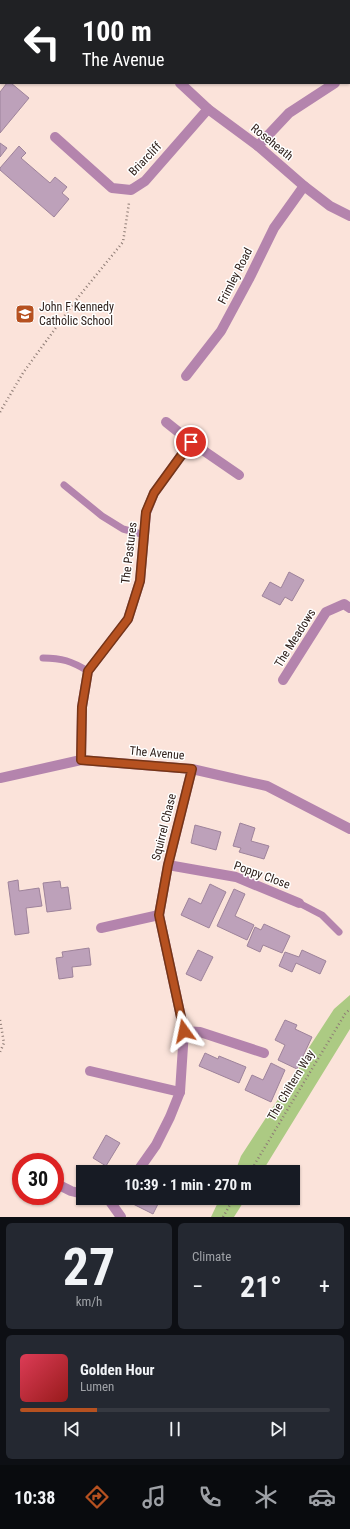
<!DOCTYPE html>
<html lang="en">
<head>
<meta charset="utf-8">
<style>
  :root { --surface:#171b24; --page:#242831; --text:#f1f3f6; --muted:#9ea1a6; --line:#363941; --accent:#b65120 }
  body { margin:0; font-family:"Roboto Condensed",sans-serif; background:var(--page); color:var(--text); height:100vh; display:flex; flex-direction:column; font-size:15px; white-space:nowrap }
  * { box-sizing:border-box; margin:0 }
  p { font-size:13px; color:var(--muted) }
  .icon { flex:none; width:22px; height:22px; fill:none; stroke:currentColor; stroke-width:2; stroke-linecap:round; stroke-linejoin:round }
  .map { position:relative; height:1217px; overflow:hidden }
  .sheet { display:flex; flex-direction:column; gap:6px; padding:6px; background:#0d0f14; flex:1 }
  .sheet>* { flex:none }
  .guide { position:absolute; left:0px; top:0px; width:350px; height:84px; box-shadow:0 1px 3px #0004; background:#202124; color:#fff; overflow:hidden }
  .speed { position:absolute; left:12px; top:1153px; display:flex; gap:8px; font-size:20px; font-weight:700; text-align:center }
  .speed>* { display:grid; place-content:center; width:52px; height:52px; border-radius:50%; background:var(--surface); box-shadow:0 1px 3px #0004; line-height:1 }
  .speed .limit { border:6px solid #d22; background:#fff; color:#111 }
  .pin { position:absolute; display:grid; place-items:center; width:34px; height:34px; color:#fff; margin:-17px; border:2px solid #fff; border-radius:50%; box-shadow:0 1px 4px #0007 }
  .me { position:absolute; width:44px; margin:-22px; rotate:348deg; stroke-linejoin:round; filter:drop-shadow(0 0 3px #0008) }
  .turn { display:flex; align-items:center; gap:14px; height:84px; padding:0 16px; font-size:18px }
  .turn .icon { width:52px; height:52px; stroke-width:2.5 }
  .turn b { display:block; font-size:28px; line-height:34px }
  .big { font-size:30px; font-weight:700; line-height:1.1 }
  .sheet .tile { flex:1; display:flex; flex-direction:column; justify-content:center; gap:6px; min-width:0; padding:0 14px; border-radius:6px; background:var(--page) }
  .sheet .dial { align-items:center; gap:0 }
  .dial b { font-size:52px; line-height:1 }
  .song { display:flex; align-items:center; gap:12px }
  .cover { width:48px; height:48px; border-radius:6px; background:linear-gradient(135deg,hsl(350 70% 55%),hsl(0 70% 35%)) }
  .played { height:4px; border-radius:2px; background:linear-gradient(90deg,var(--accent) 25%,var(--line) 25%) }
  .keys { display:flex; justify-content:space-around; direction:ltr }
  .heat { display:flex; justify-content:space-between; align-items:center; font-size:22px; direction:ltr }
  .sheet .tiles { flex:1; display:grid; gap:6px; grid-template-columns:1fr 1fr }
  .tile:last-child { grid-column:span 2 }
  .trip { position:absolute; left:76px; top:1165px; width:224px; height:40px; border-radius:0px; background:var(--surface); box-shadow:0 1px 3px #0004; font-weight:700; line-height:40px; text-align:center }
  .tab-bar { display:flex; height:64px; justify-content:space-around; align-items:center; background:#090b0e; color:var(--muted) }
  .tab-bar .icon { width:28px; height:28px }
  .tab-bar .current { color:var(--accent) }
  .tab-bar b { font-size:18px; color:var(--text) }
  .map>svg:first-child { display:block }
  .green { fill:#acca83 }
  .building { fill:#bda1ba; stroke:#9e839b }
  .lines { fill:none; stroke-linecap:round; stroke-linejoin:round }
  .path { stroke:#8e7c75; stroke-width:2.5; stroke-dasharray:1 3; stroke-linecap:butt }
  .lane { stroke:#b484ad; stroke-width:7 }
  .street { stroke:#b484ad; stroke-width:10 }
  .route-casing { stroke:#763515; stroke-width:10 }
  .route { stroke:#b65120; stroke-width:7 }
  .labels { text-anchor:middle; stroke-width:3; stroke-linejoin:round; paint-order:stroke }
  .street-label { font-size:12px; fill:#30221d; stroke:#fff }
  .poi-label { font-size:12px; fill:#30221d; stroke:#fff; text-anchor:start }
</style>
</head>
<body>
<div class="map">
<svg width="350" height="1217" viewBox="0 0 350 1217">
  <rect width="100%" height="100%" fill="#fbe3da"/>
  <g class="green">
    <path d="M350,995V1029L262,1172H235L241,1156L290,1081L299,1068L308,1049L334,1009Z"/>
    <path d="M220,1198H246L234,1217H211Z"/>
  </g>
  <g class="building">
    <path d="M7,83H11L29,98L0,133V92Z"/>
    <path d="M0,143L7,148L0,157Z"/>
    <path d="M19,146L26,153L21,158L50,183L55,177L67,187L62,193L69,199L54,217L0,170V168Z"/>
    <path d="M289,572L304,580L292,601L285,597L280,605L262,596L270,582L281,588Z"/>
    <path d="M240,823L255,828L251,841L269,846L264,859L239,852L241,848L233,846Z"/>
    <path d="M195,825L221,832L216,850L191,843Z"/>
    <path d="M18,880L19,891L39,888L42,906L26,908L29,933L15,935L8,882Z"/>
    <path d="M60,881L61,888L68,887L71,909L47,912L43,883Z"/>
    <path d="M210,884L226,892L209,928L181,915L189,898L201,904Z"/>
    <path d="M234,889L245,894L235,916L254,925L247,940L217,926Z"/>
    <path d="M264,924L290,936L282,953L263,945L260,952L247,946L255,927L261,930Z"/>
    <path d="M89,948L91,965L72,967L73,977L59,979L56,958L63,957L62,952Z"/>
    <path d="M198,950L213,957L201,981L186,974Z"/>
    <path d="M302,950L326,961L320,974L296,963L292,972L279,966L285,952L299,957Z"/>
    <path d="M285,1020L297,1025L295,1029L312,1037L297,1069L278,1060L285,1045L275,1040Z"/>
    <path d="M205,1053L218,1059L219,1056L246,1067L239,1083L199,1066Z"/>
    <path d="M271,1063L285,1070L271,1102L245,1090L252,1075L263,1080Z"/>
    <path d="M106,1135L120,1143L106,1166L93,1158Z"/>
    <path d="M128,1198H161L153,1214L127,1201Z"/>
  </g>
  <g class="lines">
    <g class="path">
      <path d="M0,412L23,373L76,300L123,242L129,203"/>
      <path d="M0,1020L4,1043L0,1052"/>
      <path d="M250,1172L345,1014L350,1009"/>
      <path d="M223,1217L234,1198"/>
    </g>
    <g class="lane">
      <path d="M64,485L102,516L123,529L145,535"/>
      <path d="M43,658C62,658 71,661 88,671"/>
      <path d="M299,903L322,915L339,932"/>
    </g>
    <g class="street">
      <path d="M82,0L83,1"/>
      <path d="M214,1V0"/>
      <path d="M349,74H350"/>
      <path d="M180,83L208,109L258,146L304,186L330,206L350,216"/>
      <path d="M55,137L112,188L131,190L145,181L208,109"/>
      <path d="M258,146L289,113L335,83"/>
      <path d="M186,376L221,331L249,279L274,228L304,186"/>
      <path d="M166,422L191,442"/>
      <path d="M283,680L326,612L344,604L350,608"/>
      <path d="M81,760L82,707L88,671L128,619L140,581L146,513L154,493L191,442L239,475"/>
      <path d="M0,778L81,760L192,769L267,786L350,829"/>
      <path d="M168,865L236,877L299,903"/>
      <path d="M101,928L159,915"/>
      <path d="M184,1031L200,1032L264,1053"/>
      <path d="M90,1071L180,1092"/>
      <path d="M137,1172L156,1145L170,1117L180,1092L184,1031L159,915L168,865L192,769"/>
      <path d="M55,1183L71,1191L83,1194"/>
      <path d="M109,1200L121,1217"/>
    </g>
  </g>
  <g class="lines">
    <defs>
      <path id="route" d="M184,1031L159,915L168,865L192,769L81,760L82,707L88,671L128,619L140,581L146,512L154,493L191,442"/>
    </defs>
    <use href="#route" class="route-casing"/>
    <use href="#route" class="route"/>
  </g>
  <defs>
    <symbol id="school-square" viewBox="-11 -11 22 22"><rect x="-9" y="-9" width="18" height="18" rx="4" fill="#b65120" stroke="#fff"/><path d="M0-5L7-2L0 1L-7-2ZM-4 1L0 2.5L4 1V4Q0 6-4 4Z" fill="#fff"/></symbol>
  </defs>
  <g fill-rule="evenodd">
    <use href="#school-square" x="14" y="303" width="22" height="22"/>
  </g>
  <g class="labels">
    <g class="street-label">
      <text transform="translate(272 142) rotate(39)" y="4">Roseheath</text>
      <text transform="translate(145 159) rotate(-46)" y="4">Briarcliff</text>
      <text transform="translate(235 276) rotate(-63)" y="4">Frimley Road</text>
      <text transform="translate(129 553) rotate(-83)" y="4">The Pastures</text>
      <text transform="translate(295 638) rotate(-58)" y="4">The Meadows</text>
      <text transform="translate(157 753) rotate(5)" y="4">The Avenue</text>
      <text transform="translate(164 827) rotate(-76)" y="4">Squirrel Chase</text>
      <text transform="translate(262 875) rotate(20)" y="4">Poppy Close</text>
      <text transform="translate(291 1085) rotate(-59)" y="4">The Chiltern Way</text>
    </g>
    <g class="poi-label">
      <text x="39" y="311">John F Kennedy<tspan x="39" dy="14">Catholic School</tspan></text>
    </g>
  </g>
</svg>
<div class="speed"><div class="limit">30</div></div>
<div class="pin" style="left:191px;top:442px;background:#d93025"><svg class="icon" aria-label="arrive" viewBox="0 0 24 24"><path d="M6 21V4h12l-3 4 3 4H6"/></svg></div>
<svg class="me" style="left:184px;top:1031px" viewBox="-20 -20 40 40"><path d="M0-17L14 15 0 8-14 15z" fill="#b65120" stroke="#fff" stroke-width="4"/></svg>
<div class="trip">10:39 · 1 min · 270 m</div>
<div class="guide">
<div class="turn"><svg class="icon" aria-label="left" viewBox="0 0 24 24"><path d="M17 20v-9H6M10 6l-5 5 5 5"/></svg><div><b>100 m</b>The Avenue</div></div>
</div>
</div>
<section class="sheet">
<div class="tiles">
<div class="tile dial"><b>27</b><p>km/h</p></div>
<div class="tile"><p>Climate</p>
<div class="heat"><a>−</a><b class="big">21°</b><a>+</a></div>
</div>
<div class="tile">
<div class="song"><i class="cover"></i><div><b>Golden Hour</b><p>Lumen</p></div></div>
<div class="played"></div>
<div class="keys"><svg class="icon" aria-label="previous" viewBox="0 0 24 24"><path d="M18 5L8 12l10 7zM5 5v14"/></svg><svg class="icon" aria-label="pause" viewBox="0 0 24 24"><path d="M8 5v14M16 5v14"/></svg><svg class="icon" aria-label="next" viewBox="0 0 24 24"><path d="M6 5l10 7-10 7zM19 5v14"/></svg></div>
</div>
</div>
</section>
<nav class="tab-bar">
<b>10:38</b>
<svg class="icon current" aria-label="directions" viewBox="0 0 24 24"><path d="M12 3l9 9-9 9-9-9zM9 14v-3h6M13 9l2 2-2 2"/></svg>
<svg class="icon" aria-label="music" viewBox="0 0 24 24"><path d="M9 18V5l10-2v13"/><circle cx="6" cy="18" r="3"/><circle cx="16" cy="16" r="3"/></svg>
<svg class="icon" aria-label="phone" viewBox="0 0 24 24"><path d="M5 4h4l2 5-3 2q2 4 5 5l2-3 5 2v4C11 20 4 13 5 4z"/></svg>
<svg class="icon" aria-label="climate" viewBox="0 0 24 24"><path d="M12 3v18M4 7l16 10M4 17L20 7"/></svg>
<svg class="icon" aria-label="car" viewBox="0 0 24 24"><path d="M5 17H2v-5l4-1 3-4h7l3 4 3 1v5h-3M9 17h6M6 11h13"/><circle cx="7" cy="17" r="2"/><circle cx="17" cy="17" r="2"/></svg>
</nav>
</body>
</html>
